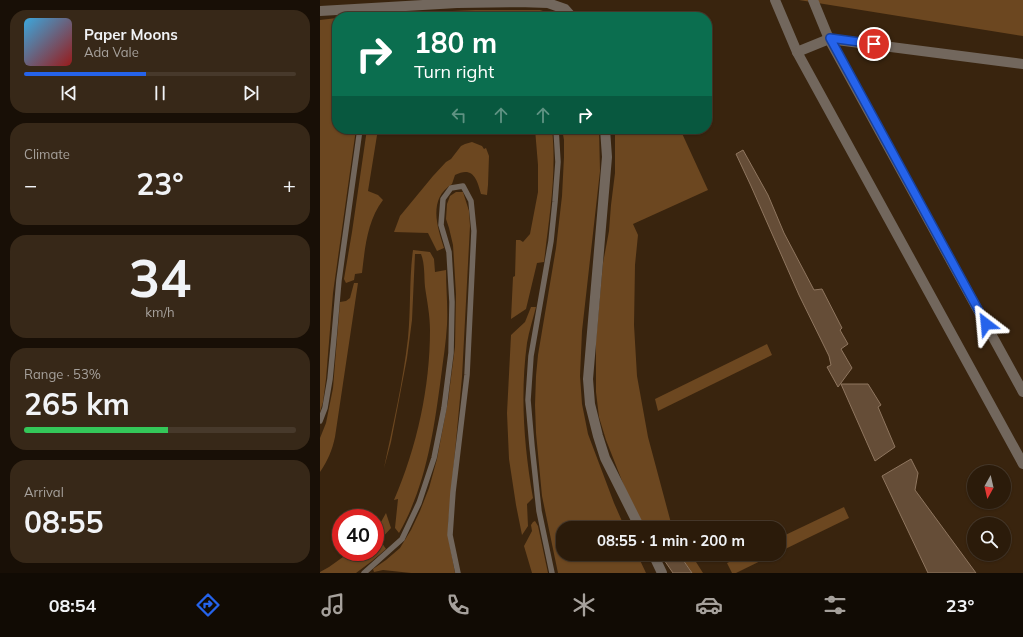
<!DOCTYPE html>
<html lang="en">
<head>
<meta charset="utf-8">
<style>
  :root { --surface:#2b1b0a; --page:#372818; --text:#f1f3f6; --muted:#a6a19c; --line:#47392b; --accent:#2563eb }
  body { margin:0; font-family:Mulish,sans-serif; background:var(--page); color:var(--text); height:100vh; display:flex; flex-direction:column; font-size:15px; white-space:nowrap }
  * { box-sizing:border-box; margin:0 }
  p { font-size:13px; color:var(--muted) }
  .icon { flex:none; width:22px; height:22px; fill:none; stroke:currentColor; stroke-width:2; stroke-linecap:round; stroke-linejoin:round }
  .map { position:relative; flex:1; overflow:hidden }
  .details { display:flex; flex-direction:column; gap:10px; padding:10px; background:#180f06; width:320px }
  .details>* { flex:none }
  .banner { position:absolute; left:12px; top:12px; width:380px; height:122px; border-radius:16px; box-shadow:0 1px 3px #0004,0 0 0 1px var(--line); background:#0b6e4f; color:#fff; overflow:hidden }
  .needle { width:26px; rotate:188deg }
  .tools { position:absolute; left:647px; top:465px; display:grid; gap:8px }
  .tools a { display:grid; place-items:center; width:44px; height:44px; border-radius:50%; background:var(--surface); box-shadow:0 1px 3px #0004,0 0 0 1px var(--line); font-size:20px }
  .speed { position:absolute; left:12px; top:509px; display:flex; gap:8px; font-size:20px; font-weight:700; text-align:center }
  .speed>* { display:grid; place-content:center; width:52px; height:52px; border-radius:50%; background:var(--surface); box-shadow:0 1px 3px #0004,0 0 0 1px var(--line); line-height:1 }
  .speed .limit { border:6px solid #d22; background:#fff; color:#111 }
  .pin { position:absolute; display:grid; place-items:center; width:34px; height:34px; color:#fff; margin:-17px; border:2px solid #fff; border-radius:50%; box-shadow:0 1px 4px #0007 }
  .me { position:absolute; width:44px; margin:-22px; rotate:331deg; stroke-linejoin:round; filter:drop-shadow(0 0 3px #0008) }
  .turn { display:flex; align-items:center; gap:14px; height:84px; padding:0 16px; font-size:18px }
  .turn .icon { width:52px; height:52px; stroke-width:2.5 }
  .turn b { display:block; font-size:28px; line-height:34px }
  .lanes { display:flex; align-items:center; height:38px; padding:0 16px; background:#0003; justify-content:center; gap:20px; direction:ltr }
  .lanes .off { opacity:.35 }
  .big { font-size:30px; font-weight:700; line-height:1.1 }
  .details .card { flex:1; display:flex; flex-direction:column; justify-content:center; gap:6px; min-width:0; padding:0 14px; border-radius:16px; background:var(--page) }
  .details .dial { align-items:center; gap:0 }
  .dial b { font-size:52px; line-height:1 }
  .song { display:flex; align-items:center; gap:12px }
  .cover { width:48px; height:48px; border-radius:6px; background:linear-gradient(135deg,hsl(200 70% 55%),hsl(0 70% 35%)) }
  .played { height:4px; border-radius:2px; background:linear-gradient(90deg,var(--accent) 45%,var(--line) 45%) }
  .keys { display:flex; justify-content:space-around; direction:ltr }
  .heat { display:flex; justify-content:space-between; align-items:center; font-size:22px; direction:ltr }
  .charge { height:6px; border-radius:3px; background:linear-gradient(90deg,#34c759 53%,var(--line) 0) }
  .trip { position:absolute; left:236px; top:521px; width:230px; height:40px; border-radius:16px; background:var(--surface); box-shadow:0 1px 3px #0004,0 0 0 1px var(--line); font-weight:700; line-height:40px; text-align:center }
  .tab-bar { display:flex; height:64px; justify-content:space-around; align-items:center; background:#110b04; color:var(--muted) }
  .tab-bar .icon { width:28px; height:28px }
  .tab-bar .current { color:var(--accent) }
  .tab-bar b { font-size:18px; color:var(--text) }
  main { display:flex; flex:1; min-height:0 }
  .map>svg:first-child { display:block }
  .green { fill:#6c4720 }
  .building { fill:#654d37; stroke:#8f765f }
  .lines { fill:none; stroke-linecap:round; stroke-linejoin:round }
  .service { stroke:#72675d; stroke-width:5.5 }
  .minor { stroke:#72675d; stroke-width:10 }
  .tertiary { stroke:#72675d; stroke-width:10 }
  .route-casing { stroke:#184099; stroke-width:10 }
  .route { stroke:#2563eb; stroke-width:7 }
</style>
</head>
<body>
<main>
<section class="details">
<div class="card">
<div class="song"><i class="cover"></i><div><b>Paper Moons</b><p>Ada Vale</p></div></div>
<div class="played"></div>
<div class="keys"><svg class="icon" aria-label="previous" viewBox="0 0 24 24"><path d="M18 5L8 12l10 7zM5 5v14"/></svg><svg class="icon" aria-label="pause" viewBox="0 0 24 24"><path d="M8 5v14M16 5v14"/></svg><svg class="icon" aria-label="next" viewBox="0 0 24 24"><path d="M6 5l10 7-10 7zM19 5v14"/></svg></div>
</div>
<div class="card"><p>Climate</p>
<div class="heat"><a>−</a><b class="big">23°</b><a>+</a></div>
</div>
<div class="card dial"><b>34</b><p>km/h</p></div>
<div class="card"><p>Range · 53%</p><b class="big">265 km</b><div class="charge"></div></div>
<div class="card"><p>Arrival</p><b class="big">08:55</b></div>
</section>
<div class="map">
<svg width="703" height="573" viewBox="0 0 703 573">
  <rect width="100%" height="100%" fill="#39240e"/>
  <g class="green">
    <path d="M479,0H703V36Z"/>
    <path d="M155,10H220L241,17H32L63,14Z"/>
    <path d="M17,18V129H36L13,293L6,379L3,402L0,412V20Z"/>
    <path d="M47,129H58L48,191L58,195L63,200C47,221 45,248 42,273L35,274L34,280L26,283L24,279L32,232Z"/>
    <path d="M215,129H232C237,173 229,218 224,262L217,263L206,309L191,319L193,277L195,276L196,240H200L203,242L210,234L218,192V165Z"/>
    <path d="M242,129H279L280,171L262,331L260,376L262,404L268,434L294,503L305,528H243V554H317L326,573H238L222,496L216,433L215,405L216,376L218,355L236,248L242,196L244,157V140Z"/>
    <path d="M295,129H360L388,190L313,224L318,235L315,265L314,325L317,376L328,437L351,523L354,528H324L308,496L286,440L279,417L276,392V340L283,263L289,231L291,205L295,173Z"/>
    <path d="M152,142L162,146L164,149L166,148L169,156L168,185L167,195L161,194C157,179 153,166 135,175L132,184C108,199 117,226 124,248L117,251L108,233L74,232L80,216L113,176L126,162L131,159L141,146L145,144Z"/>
    <path d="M136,192H143L149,211L150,226L142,377L128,526L130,546L135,573H91L63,570L54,572L53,569L66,560L80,548L91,530L100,511L109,488L117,459L128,401L135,347L136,294L133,245L129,228L126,219L127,204L130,196Z"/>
    <path d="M93,250L110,252L114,259L115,272L126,270C126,288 128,307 127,325C126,343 123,360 121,377C114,430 106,486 79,533L75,528L78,499L74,500C97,447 110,387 110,330C110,315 107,301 105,287C104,276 105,264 101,254H95L92,320L87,358L71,442L64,468C73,425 83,382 88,338C91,309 89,279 93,250Z"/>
    <path d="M34,283H38L15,437C12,451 8,460 0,472V438L6,423L13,388L20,302L26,301L30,298Z"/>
    <path d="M211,307H216C213,319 209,331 207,343C200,395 204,447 213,498L207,504L208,526L202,535L196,505L189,459L187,413L191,335L205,322Z"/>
    <path d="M447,344L452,355L338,411L335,399Z"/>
    <path d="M524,507L529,518L459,552V538Z"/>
    <path d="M66,513L71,528L60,540L66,549L52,561L36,573H0V572L9,567L30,552H55V529L61,522Z"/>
    <path d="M215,521L218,526L228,573H212L204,546L212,531L211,525L213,522Z"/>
    <path d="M359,554H371L383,573H368L371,571Z"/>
    <path d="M426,554H455L416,573H412L407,563Z"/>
  </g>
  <g class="building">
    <path d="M423,150L448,195L464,233L494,290L502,289L522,328L520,330L528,344L521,349L532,368L518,387L507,367L511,365L509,356L479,295L431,186L416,154Z"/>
    <path d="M521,384H548L561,405L558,407L575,447L555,461Z"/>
    <path d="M591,459L598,473L595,490L656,573H608L562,476Z"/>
    <path d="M340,554H359L372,573H353Z"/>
  </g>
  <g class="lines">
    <g class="service">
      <path d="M0,421L5,408L10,379L14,337L19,280L40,129"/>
      <path d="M44,573L82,539L99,503L114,458L124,408L131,353L132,302L129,252L121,225L123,199L131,188L143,186L151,201L154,231L147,375L133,492L130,535L138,573"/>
      <path d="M232,573L219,511L212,446L208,400L211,356L231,241L235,202L238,162L236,129"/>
    </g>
    <g class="minor">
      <path d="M0,11L137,3L198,2L228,3L245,9L252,17"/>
      <path d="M285,129L287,157L268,379L270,404L278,436L285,458L320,528"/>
      <path d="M333,554L342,573"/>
    </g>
    <g class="tertiary">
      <path d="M455,0L477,52L703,464"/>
      <path d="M493,0L509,39L703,392"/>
      <path d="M477,52L509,39L703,64"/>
    </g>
  </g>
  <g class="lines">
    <defs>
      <path id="route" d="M554,44L510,38L666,324"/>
    </defs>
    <use href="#route" class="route-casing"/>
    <use href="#route" class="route"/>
  </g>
</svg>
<div class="tools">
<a><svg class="needle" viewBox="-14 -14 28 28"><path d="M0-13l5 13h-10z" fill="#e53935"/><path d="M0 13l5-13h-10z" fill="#a6a19c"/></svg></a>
<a><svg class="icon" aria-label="search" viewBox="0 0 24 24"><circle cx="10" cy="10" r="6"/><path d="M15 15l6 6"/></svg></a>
</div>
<div class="speed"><div class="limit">40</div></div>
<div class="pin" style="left:554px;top:44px;background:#d93025"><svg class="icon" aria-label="arrive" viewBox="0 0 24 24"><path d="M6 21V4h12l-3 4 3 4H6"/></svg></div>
<svg class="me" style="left:666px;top:324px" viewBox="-20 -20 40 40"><path d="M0-17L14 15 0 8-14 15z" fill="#2563eb" stroke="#fff" stroke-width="4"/></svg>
<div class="trip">08:55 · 1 min · 200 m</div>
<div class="banner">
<div class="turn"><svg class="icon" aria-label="right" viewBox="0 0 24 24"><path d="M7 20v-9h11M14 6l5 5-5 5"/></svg><div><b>180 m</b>Turn right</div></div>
<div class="lanes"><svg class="icon off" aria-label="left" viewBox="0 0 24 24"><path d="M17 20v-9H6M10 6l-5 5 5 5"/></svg><svg class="icon off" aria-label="ahead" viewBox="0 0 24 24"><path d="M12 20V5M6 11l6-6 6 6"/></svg><svg class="icon off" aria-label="ahead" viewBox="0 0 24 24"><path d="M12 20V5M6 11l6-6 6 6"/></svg><svg class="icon" aria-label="right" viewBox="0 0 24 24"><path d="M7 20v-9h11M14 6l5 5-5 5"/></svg></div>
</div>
</div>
</main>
<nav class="tab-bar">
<b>08:54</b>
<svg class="icon current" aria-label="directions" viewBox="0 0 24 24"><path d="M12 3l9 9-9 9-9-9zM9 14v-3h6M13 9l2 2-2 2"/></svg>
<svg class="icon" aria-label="music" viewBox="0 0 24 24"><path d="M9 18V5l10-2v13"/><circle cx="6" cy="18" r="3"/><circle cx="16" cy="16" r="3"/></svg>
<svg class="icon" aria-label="phone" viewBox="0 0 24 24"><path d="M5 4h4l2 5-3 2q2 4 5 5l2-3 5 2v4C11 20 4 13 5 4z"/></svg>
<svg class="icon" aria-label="climate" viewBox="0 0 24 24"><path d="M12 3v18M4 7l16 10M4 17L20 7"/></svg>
<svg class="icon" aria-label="car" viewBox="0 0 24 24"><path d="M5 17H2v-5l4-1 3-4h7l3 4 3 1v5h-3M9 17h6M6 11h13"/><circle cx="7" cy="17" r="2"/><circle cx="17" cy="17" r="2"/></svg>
<svg class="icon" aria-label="filters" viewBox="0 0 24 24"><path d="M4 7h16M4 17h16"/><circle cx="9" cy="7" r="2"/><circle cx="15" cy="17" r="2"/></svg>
<b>23°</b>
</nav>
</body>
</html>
